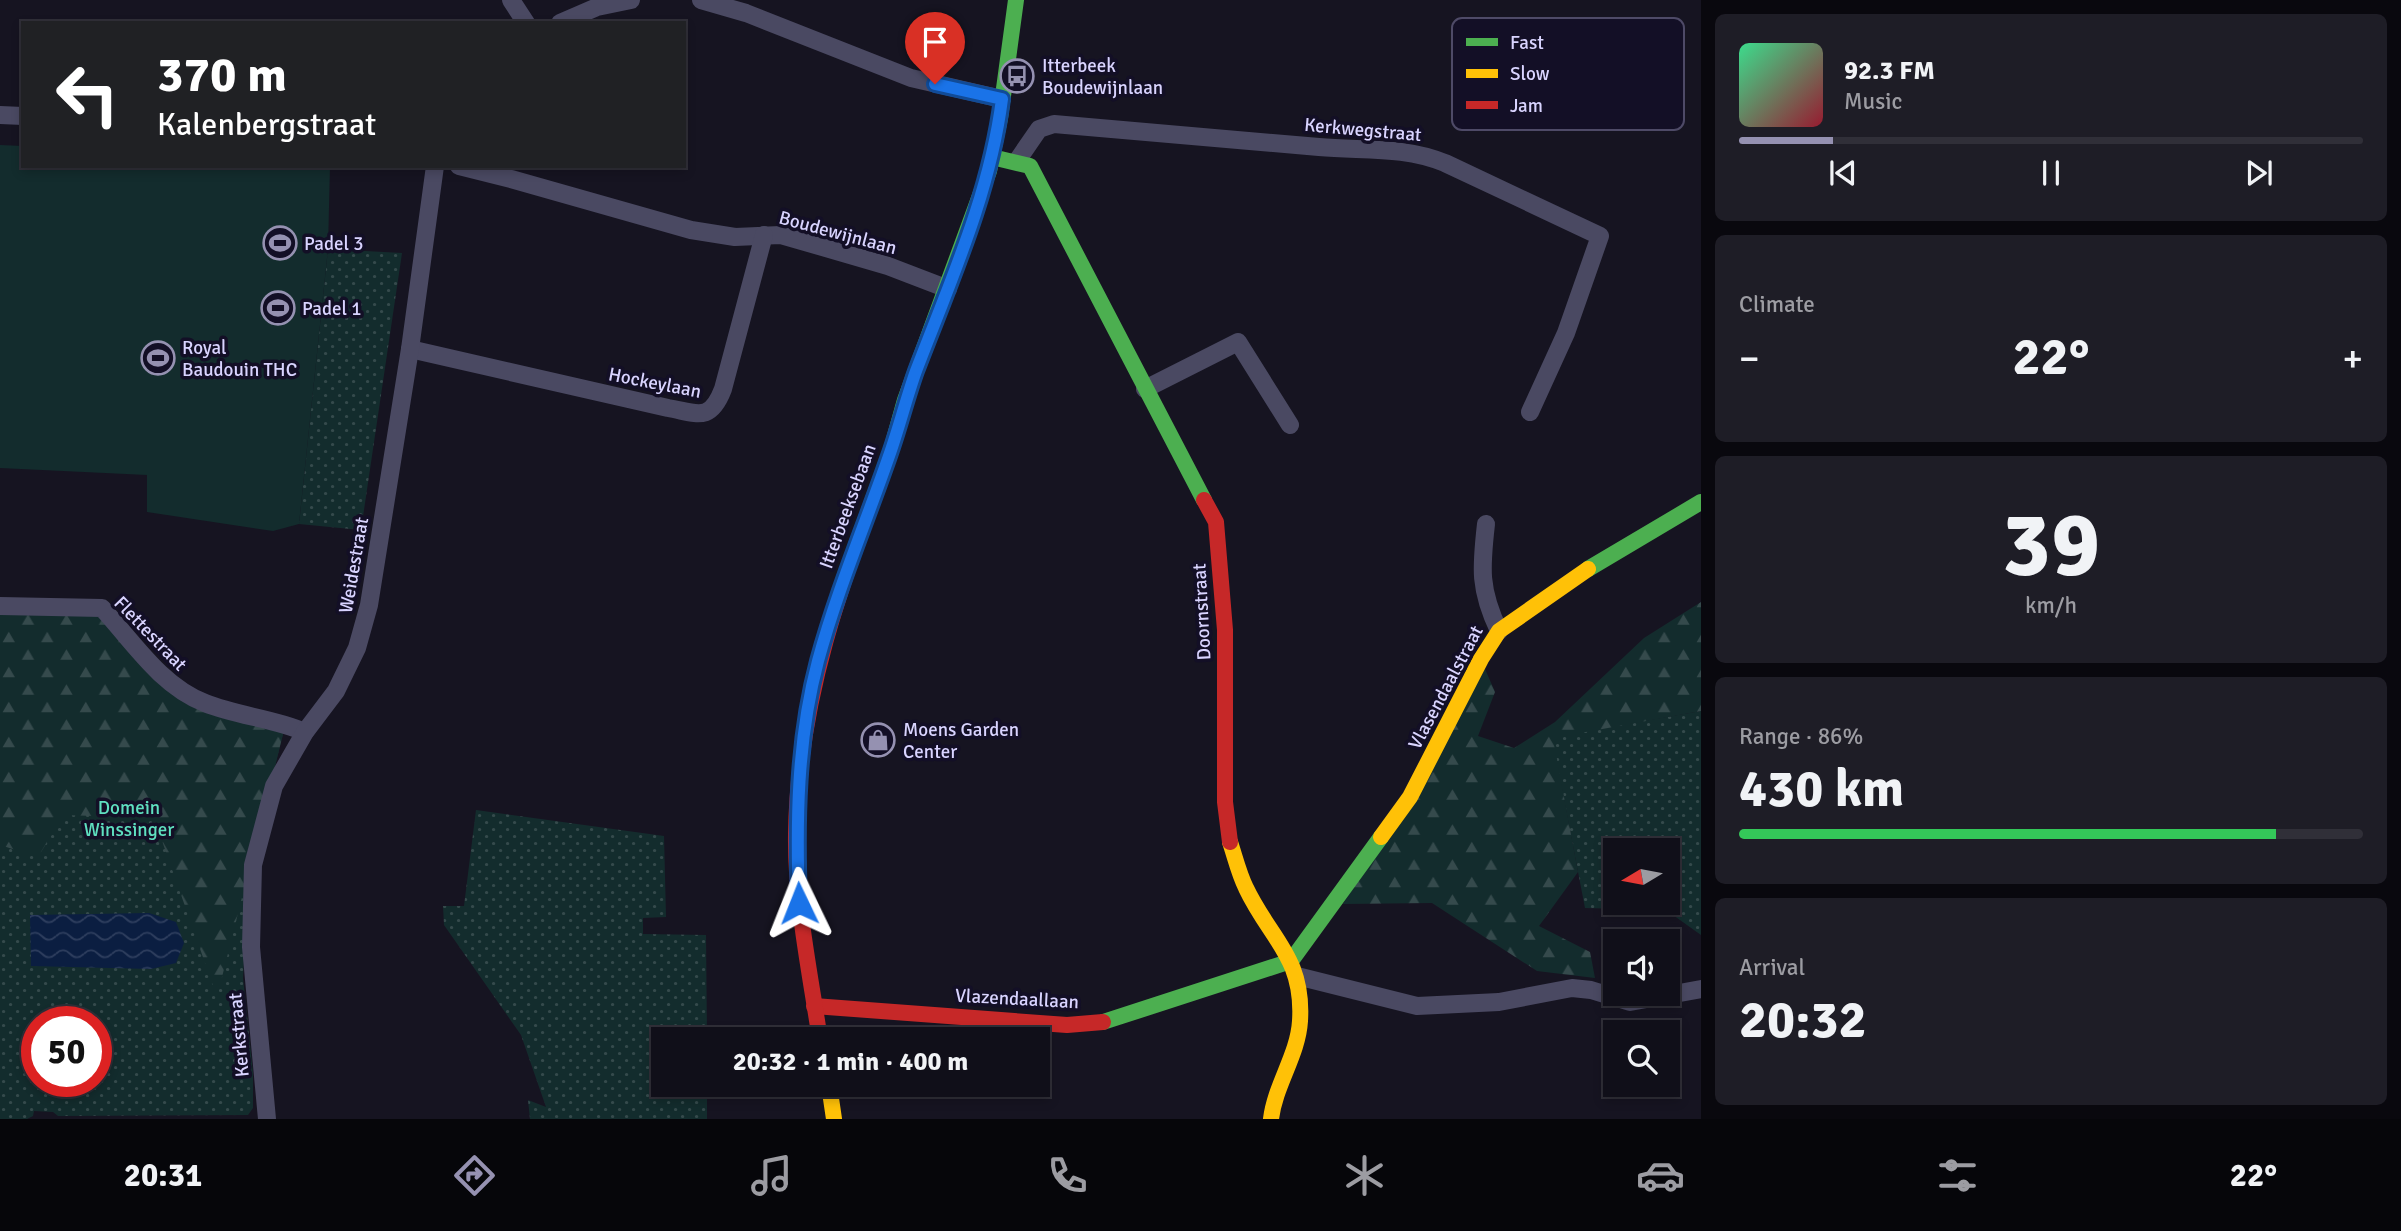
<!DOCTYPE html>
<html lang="en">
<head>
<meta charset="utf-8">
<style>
  :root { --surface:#100f19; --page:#1e1d26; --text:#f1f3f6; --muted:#9c9ca2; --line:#302f38; --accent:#9591b1 }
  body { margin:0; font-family:Signika,sans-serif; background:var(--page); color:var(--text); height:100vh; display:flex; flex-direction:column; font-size:26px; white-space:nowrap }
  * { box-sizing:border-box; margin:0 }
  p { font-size:23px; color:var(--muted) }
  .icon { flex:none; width:38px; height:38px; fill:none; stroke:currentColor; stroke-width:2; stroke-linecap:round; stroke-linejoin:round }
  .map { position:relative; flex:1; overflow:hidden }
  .sheet { display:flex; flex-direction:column; gap:14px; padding:14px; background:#09080e; width:700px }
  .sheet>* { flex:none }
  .guide { position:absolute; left:21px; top:21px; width:665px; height:147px; border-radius:0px; box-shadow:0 4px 10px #0003,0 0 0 2px var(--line); background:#202124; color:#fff; overflow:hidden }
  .needle { width:46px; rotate:260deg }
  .controls { position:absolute; left:1603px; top:838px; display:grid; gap:14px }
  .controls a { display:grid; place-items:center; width:77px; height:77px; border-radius:0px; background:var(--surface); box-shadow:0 4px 10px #0003,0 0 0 2px var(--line); font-size:35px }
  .speed { position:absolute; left:21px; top:1006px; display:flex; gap:14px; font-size:35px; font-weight:700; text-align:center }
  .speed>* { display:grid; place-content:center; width:91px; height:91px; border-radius:50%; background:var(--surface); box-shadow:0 4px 10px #0003,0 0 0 2px var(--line); line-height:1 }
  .speed .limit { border:10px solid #d22; background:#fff; color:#111 }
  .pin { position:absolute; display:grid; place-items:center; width:60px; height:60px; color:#fff; margin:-72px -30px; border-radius:50% 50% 50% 0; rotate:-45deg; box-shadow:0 0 7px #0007 }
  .pin .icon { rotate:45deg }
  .me { position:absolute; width:77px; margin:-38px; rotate:358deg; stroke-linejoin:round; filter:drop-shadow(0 0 5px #0008) }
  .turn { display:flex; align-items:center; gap:24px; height:147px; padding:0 21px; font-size:32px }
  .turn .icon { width:91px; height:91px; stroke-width:2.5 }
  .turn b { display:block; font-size:49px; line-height:60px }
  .big { font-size:52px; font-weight:700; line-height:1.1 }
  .sheet .card { flex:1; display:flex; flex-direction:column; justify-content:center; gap:10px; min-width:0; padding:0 24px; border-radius:10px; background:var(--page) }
  .sheet .dial { align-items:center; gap:0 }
  .dial b { font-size:91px; line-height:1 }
  .song { display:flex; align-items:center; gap:21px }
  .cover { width:84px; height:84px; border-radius:10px; background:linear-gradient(135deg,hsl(150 70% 55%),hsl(350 70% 35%)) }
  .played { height:7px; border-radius:4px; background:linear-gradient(90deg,var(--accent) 15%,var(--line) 15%) }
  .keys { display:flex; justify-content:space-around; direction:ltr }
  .heat { display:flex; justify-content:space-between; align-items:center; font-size:38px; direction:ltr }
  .charge { height:10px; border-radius:5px; background:linear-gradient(90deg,#34c759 86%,var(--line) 0) }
  .trip { position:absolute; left:651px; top:1027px; width:399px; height:70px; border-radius:0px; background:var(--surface); box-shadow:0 4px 10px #0003,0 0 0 2px var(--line); font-weight:700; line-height:70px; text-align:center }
  .menu { display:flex; height:112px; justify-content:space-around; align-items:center; background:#06060a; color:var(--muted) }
  .menu .icon { width:49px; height:49px }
  .menu .on { color:var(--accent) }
  .menu b { font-size:32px; color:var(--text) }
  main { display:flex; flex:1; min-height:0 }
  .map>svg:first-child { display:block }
  .grass { fill:url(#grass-dots); fill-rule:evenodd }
  .forest { fill:url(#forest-firs) }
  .pitch { fill:#132c2d }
  .water { fill:url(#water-waves) }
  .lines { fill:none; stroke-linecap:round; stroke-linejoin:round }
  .street { stroke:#4a4962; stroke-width:18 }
  .fast { stroke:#4caf50; stroke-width:16 }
  .slow { stroke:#ffc107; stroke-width:16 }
  .jam { stroke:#c62828; stroke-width:16 }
  .route-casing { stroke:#114b97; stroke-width:18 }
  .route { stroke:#1a73e8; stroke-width:12 }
  .labels { text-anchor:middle; stroke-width:7; stroke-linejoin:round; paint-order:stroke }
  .poi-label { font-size:19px; fill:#d9d4ff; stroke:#130f26; text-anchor:start }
  .street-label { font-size:19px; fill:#d9d4ff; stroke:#130f26 }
  .park-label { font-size:19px; fill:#5fe0c0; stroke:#130f26 }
  .key { fill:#130f26; stroke:#4e4a67; stroke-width:2 }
  .key-label { font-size:19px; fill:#d9d4ff }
</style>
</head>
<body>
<main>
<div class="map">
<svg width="1701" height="1119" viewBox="0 0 1701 1119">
  <defs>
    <pattern id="grass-dots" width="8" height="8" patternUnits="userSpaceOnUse" patternTransform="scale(1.75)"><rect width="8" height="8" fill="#132c2d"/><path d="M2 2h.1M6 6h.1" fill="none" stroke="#354a4c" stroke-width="1.8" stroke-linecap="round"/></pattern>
    <pattern id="forest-firs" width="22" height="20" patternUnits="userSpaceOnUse" patternTransform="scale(1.75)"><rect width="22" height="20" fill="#132c2d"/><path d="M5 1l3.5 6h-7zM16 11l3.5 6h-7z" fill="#354a4c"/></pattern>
    <pattern id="water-waves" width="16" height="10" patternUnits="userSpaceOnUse" patternTransform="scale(1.75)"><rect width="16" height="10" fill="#0b1e41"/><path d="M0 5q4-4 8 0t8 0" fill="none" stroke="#2e3e5e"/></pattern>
  </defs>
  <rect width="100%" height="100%" fill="#161421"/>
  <g class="grass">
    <path d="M328,249L402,253L361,530L299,524Z"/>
    <path d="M0,611L176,697L284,730L249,872L243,978L253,1073V1108L248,1115L58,1116L53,1112L34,1111L33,1116L27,1119H0ZM37,1022H96V1082H37Z"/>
    <path d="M1701,711V935L1666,910L1585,908L1552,737ZM1615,850H1668V903H1615Z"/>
    <path d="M476,810L664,836L666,917L643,918V934L706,935L707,1039L663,1040V1085H707V1119H530L528,1100L546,1107L521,1035L444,925L443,906H464Z"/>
  </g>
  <g class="forest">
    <path d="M1701,602V711L1553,738L1578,872L1539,926L1590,952L1595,978L1537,971L1432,903L1343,904L1485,669L1495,692L1478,736L1514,748L1555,722L1644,638Z"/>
    <path d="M0,611L98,612L176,697L284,730L217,997L154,818L64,815L38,857L0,845Z"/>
  </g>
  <path class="pitch" d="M0,145L23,146V166H330L328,249L299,524L273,531L147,512V475L0,468Z"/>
  <path class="water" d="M149,913L176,922L184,943L176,963L151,969L31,966L30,915Z"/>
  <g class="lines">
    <g class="street">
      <path d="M511,0L526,23"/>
      <path d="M701,0L746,13L911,78L1002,99"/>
      <path d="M560,23L597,7L631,0"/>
      <path d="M0,115L23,116"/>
      <path d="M1017,161L1039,129L1054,124C1143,131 1231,139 1319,147C1363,151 1404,146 1445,163L1600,236L1566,333L1530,412"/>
      <path d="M459,166L511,179L691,230L735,237L781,235L888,266L948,289"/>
      <path d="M410,349L668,408C697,413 710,423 723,389L764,235"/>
      <path d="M1145,389L1238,342L1290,425"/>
      <path d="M1486,524C1481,568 1479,589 1499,631"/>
      <path d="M0,606L102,608C133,642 161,686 205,703C237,716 273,718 305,732"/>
      <path d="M1297,976L1417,1006L1499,1002L1572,988L1591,990L1630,1002L1701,989"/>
      <path d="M267,1119L251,947L253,865L274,786L305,732L336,691L357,648L369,605L410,349L435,166"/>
    </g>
    <g class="fast">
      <path d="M992,157L1030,166L1204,500"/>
      <path d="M890,454L905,400L989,171L1000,118L1016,0"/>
      <path d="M1588,569L1701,502"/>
      <path d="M1103,1022L1291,961L1381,837"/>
    </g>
    <g class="slow">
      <path d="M1381,837L1410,797L1481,659L1499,631L1588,569"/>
      <path d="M1230,842C1235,857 1239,874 1246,888C1270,939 1304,957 1300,1021C1298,1055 1275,1085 1271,1119"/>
      <path d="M829,1085L834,1119"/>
    </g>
    <g class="jam">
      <path d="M1204,500L1216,522L1225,630V802L1230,842"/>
      <path d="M814,1006L1067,1025L1103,1022"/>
      <path d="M820,1040C810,972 795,903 796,834C798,697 842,581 890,454"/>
    </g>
  </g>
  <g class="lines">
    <defs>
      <path id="route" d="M799,903C796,822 797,740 818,661C837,591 865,525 889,456C899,428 906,399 916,371C950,282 990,194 1002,99L935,84"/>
    </defs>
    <use href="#route" class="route-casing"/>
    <use href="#route" class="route"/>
  </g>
  <defs>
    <symbol id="bus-ring" viewBox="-11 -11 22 22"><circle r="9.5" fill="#130f26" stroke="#9591b1" stroke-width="1.5"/><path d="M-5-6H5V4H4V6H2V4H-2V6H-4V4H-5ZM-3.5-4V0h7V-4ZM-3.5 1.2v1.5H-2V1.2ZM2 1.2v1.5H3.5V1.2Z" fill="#9591b1"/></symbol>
    <symbol id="stadium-ring" viewBox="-11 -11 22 22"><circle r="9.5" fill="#130f26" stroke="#9591b1" stroke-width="1.5"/><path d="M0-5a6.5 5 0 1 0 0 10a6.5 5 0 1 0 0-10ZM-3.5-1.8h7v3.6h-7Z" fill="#9591b1"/></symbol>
    <symbol id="shop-ring" viewBox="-11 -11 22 22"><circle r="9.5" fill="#130f26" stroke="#9591b1" stroke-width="1.5"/><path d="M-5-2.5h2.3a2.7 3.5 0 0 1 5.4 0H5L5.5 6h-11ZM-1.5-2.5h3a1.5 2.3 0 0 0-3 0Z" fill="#9591b1"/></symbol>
  </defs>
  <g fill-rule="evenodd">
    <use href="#bus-ring" x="998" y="57" width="38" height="38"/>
    <use href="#stadium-ring" x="261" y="224" width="38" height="38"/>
    <use href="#stadium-ring" x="259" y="289" width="38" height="38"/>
    <use href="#stadium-ring" x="139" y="339" width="38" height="38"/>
    <use href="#shop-ring" x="859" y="721" width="38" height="38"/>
  </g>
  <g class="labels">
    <g class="poi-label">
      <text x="1042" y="72">Itterbeek<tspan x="1042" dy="22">Boudewijnlaan</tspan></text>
      <text x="304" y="250">Padel 3</text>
      <text x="302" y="315">Padel 1</text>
      <text x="182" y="354">Royal<tspan x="182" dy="22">Baudouin THC</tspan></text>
      <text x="903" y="736">Moens Garden<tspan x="903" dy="22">Center</tspan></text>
    </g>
    <g class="street-label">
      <text transform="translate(1363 129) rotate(5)" y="7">Kerkwegstraat</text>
      <text transform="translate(838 232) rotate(15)" y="7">Boudewijnlaan</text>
      <text transform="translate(655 382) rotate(11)" y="7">Hockeylaan</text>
      <text transform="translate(847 506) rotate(-70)" y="7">Itterbeeksebaan</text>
      <text transform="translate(353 565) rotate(-80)" y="7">Weidestraat</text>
      <text transform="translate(1201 612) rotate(-93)" y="7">Doornstraat</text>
      <text transform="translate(151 633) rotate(46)" y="7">Flettestraat</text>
      <text transform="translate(1445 687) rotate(-62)" y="7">Vlasendaalstraat</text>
      <text transform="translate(1017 998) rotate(3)" y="7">Vlazendaallaan</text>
      <text transform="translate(238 1035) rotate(-95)" y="7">Kerkstraat</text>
    </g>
    <g class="park-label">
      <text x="129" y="814">Domein<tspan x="129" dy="22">Winssinger</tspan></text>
    </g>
  </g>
  <rect x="1452" y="18" width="232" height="112" rx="10" class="key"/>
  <rect x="1466" y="38" width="32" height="8" fill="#4caf50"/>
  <rect x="1466" y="69" width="32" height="9" fill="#ffc107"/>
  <rect x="1466" y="101" width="32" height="8" fill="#c62828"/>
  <g class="key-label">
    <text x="1510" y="49">Fast</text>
    <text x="1510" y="80">Slow</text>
    <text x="1510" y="112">Jam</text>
  </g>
</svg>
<div class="controls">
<a><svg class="needle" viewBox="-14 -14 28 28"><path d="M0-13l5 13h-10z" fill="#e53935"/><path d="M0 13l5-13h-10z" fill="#9c9ca2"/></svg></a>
<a><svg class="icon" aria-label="sound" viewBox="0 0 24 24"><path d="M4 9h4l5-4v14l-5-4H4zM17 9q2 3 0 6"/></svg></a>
<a><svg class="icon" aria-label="search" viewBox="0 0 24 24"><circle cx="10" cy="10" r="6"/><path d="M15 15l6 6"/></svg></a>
</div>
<div class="speed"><div class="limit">50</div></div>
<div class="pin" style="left:935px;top:84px;background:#d93025"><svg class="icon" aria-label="arrive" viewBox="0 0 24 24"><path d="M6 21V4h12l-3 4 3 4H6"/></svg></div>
<svg class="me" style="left:799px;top:903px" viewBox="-20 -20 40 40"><path d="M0-17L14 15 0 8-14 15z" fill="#1a73e8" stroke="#fff" stroke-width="4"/></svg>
<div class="trip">20:32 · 1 min · 400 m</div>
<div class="guide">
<div class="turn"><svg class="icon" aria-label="left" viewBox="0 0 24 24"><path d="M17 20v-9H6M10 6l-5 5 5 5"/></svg><div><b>370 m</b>Kalenbergstraat</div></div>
</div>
</div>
<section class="sheet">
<div class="card">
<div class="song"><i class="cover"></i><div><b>92.3 FM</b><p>Music</p></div></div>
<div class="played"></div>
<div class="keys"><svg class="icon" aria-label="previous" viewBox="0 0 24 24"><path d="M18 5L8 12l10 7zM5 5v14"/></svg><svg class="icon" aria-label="pause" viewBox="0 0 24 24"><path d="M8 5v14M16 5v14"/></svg><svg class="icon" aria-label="next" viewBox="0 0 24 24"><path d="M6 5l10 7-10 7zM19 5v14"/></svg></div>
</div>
<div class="card"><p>Climate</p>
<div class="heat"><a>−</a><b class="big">22°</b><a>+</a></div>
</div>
<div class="card dial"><b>39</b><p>km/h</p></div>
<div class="card"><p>Range · 86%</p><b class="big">430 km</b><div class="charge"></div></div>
<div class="card"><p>Arrival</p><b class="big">20:32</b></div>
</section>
</main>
<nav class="menu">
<b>20:31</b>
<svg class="icon on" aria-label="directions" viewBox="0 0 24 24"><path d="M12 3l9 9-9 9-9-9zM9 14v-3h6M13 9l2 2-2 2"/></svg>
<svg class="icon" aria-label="music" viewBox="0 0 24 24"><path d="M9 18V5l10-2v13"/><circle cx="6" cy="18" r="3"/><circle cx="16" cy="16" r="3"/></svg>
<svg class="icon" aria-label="phone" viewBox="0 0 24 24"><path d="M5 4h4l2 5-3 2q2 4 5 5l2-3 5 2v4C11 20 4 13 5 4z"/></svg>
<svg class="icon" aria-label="climate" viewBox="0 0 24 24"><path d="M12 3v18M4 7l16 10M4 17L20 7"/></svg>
<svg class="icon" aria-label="car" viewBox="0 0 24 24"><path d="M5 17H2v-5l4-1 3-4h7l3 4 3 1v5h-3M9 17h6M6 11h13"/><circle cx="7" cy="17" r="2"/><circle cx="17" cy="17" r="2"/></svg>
<svg class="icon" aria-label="filters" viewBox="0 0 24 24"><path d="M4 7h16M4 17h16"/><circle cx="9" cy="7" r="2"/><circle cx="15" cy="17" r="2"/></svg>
<b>22°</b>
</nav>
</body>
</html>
